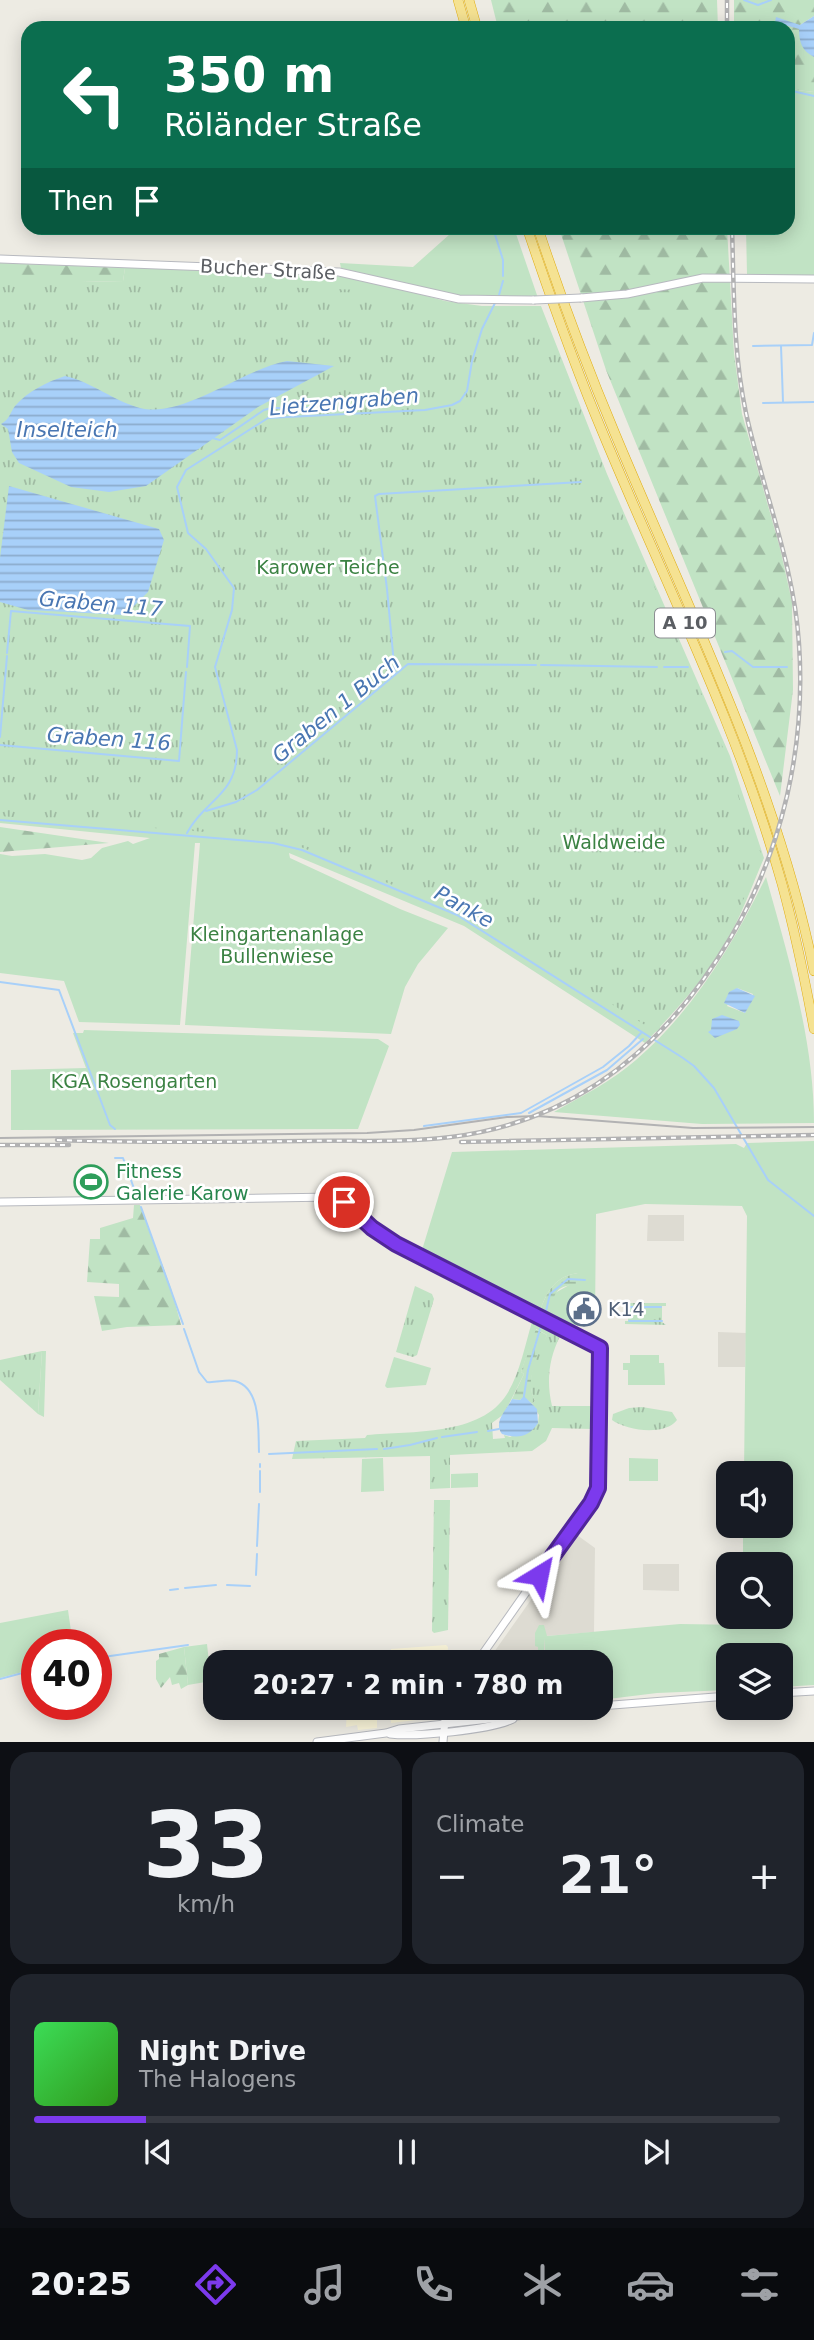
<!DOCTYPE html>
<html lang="en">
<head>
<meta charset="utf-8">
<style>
  :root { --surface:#171b24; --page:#20242c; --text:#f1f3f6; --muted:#9ea1a6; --line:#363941; --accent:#7c3aed }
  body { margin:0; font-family:"DejaVu Sans",sans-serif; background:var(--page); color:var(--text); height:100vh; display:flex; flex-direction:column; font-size:26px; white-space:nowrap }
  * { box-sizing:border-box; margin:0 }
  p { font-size:23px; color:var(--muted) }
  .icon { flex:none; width:38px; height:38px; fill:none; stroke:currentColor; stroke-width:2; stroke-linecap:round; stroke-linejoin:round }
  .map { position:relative; height:1742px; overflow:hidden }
  .side { display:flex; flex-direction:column; gap:10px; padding:10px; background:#0d0f14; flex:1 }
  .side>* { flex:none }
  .hud { position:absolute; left:21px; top:21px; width:774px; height:214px; border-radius:21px; box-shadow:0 4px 18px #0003; background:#0b6e4f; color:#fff; overflow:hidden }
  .controls { position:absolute; left:716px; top:1461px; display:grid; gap:14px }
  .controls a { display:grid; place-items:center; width:77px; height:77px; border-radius:14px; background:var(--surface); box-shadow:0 4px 18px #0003; font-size:35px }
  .speed { position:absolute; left:21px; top:1629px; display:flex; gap:14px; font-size:35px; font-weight:700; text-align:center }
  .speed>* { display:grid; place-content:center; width:91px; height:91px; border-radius:50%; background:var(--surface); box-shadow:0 4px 18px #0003; line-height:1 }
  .speed .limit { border:10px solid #d22; background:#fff; color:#111 }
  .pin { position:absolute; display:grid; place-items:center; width:60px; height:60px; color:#fff; margin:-30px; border:4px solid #fff; border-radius:50%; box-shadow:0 2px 7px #0007 }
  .me { position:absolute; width:77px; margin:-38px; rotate:35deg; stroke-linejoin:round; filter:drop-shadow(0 0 5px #0008) }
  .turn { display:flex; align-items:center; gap:24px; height:147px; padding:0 28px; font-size:32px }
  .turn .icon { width:91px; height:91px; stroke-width:2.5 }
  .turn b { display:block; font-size:49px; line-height:60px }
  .then { display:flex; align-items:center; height:66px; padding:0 28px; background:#0003; gap:14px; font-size:26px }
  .big { font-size:52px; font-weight:700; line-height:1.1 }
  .side .tile { flex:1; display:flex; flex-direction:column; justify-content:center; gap:10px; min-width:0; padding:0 24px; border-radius:21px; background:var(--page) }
  .side .dial { align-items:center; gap:0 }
  .dial b { font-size:91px; line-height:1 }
  .song { display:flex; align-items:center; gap:21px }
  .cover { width:84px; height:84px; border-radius:10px; background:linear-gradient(135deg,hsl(130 70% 55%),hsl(110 70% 35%)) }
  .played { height:7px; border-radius:4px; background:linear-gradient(90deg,var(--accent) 15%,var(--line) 15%) }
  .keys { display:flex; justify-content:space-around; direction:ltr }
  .heat { display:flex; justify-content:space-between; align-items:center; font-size:38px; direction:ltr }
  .side .tiles { flex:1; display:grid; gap:10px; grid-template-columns:1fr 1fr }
  .tile:last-child { grid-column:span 2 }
  .trip { position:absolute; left:203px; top:1650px; width:410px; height:70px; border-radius:21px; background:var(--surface); box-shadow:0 4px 18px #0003; font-weight:700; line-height:70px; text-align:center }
  .tabs { display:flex; height:112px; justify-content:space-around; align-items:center; background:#090b0e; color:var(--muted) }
  .tabs .icon { width:49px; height:49px }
  .tabs .on { color:var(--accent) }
  .tabs b { font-size:32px; color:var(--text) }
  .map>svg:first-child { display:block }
  .commercial { fill:#fbf6da }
  .education { fill:#dddbd2 }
  .green { fill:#c1e3c4; fill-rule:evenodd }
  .forest { fill:url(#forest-firs) }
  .wetland { fill:url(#wetland-marsh) }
  .park { fill:url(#park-tufts); fill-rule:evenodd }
  .water { fill:url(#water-rules) }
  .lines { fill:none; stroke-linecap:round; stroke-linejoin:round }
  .stream { stroke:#a8d0f9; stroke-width:2 }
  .secondary-casing { stroke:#b7b9bf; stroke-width:9 }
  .highway-casing { stroke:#e0ac10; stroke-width:10 }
  .secondary { stroke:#fff; stroke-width:7 }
  .highway { stroke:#f5e292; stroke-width:9 }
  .tram { stroke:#b2b2b3; stroke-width:2 }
  .rail-casing { stroke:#b2b2b3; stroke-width:4.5 }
  .rail { stroke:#fff; stroke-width:2; stroke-dasharray:5; stroke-linecap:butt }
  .secondary-bridge-casing { stroke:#b7b9bf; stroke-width:9; stroke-linecap:butt }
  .secondary-bridge { stroke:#fff; stroke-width:7 }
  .route-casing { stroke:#51269a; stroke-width:18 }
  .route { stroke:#7c3aed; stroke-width:12 }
  .labels { text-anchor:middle; stroke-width:5; stroke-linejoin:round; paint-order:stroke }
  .shield { fill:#fff; stroke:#8c8e92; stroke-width:2 }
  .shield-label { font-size:18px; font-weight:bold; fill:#5b5e63 }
  .street-label { font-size:19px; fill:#5b5e63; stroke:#fff }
  .park-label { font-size:19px; fill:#3b8243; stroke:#fff }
  .leisure-label { font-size:19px; fill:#27864d; stroke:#fff; text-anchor:start }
  .service-label { font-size:19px; fill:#4e5e75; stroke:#fff; text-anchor:start }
  .water-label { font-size:21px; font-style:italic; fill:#4976b2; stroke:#fff }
</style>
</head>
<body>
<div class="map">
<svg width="814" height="1742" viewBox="0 0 814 1742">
  <defs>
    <pattern id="forest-firs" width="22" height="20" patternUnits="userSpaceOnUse" patternTransform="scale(1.75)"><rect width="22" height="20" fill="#c1e3c4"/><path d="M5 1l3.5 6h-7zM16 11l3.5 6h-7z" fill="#a0bba3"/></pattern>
    <pattern id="wetland-marsh" width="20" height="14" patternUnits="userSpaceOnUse" patternTransform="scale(1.75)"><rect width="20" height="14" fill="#c1e3c4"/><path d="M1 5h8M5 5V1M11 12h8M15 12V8" fill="none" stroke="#a0bba3"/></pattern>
    <pattern id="park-tufts" width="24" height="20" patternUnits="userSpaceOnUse" patternTransform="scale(1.75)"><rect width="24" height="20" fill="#c1e3c4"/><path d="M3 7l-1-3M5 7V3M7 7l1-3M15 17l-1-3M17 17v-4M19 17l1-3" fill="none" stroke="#a0bba3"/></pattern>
    <pattern id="water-rules" width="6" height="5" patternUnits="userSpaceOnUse" patternTransform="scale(1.75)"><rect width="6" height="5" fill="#a8d0f9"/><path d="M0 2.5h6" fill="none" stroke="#8caccd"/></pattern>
  </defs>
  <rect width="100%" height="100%" fill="#edebe3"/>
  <g class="commercial">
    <path d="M446,1645L448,1647L447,1662H391V1649Z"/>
    <path d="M347,1708H377V1728L358,1730L357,1725L346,1727Z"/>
    <path d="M390,1708H417V1720L391,1723Z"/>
  </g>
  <g class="education">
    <path d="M648,1215H684V1241H647Z"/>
    <path d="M718,1332L746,1333L745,1367H718Z"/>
    <path d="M716,1471L744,1472V1473L728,1474V1506H716Z"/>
    <path d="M577,1535L595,1548L594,1632L546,1636L545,1662H487Z"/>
    <path d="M643,1564H679V1591L643,1590Z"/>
  </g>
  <g class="green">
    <path d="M788,89L814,92V278L747,274L746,228H788Z"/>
    <path d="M451,228H514L538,298L478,299L444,294L341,268L340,263L413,267L450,234Z"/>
    <path d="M0,261L356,277L445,301L482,306H541L607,474L730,756L764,858C753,883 744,909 731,933C709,975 677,1009 645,1043L464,926L289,853L290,858L400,909L448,928L418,964L405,987L391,1034L185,1025L200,843H195L180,1025L79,1022L64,981L0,973V854L12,856L45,854L82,860L91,858L102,848L128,841L133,844L150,838L0,823V284L123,281L125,268L0,263Z"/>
    <path d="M766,877C788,956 814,1040 814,1123L702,1124L554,1112C582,1096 612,1081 636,1060C694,1010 733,944 766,877ZM737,988L753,994L745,1013L727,1006Z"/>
    <path d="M84,1030L378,1039L389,1046L358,1129L11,1130V1070L86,1068L73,1033H83Z"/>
    <path d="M814,1141V1685L781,1687L780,1656H728V1690L657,1693L600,1700V1662H545V1638L543,1662H538V1647L535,1646V1633L539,1625H544L547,1636L680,1624L742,1625V1617H780V1564H743V1526H780V1474L744,1473L747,1216L742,1206L645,1204L596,1214L595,1319L593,1320L592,1314L586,1309L584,1300L574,1303L578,1309L573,1318H568L573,1319L576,1325H572L422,1250L452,1152L736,1144L744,1148L747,1143ZM578,1273L571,1284L555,1293L551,1303L541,1308C548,1289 557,1276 578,1273Z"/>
    <path d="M42,1351H46L44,1417L38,1414Z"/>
    <path d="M630,1355H659V1363H664L665,1385H628V1370H623V1363H630Z"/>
    <path d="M394,1357L431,1368L426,1385L387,1388L385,1386Z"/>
    <path d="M383,1458L384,1491L361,1492L362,1459Z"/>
    <path d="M629,1458L658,1459V1481H629Z"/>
    <path d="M478,1473V1487L451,1488V1474Z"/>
    <path d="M68,1610L73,1645H37V1668L0,1678V1623Z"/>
    <path d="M207,1644L211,1681L188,1685L184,1647Z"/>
  </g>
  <g class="forest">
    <path d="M491,0H717L718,28H498Z"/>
    <path d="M734,0H814V16L800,25L807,51L814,57V92L788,89V28H734Z"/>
    <path d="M559,228H727L734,353L742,414L780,548L792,602L793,690L780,796L606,370Z"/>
    <path d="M0,263L125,268L123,281L0,284Z"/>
    <path d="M0,827L109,843L0,852Z"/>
    <path d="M134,1205H140L171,1288L181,1325L127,1327L102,1331L94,1296L119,1297V1284L87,1282L90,1239H100V1228L133,1218Z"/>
    <path d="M184,1647L188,1685L181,1689L179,1683L172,1685L170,1677L161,1688L156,1679V1661L159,1659V1654Z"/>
  </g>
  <g class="wetland">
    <path d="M578,1273L586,1275V1282C561,1289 557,1281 550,1311L541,1308C548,1289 557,1276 578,1273Z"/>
    <path d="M535,1329L547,1335C539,1355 524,1379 535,1401L532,1404L524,1397L520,1400L512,1399L524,1374L521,1372Z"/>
  </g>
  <g class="park">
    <path d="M0,280L122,283L128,286L166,283L362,290L364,285C379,295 447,315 465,315C479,316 487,309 497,310L501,315H510V317L545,318L619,506L703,697L729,763L755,851L760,850L763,859L725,937L704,971L660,1021V1029L656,1032L467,913L465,915L289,842L265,837L193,831L189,828L179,830L0,816Z"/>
    <path d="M415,1286L432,1294L434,1299L417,1355L413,1357L396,1352Z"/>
    <path d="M626,1303H666V1306H662V1322L666,1325L625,1324V1321H628V1306H625Z"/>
    <path d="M532,1322L560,1336C549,1359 546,1380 552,1406H592V1429L552,1428L546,1441L532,1451L450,1455V1488L430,1489V1456L292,1459L296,1441L365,1438L367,1435C411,1431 481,1436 507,1394C520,1373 525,1345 532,1322ZM536,1329L547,1335C537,1353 524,1381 535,1401L532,1404L539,1415L538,1423L510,1437L504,1435L505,1438L493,1439L492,1423L504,1414L524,1374L521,1372Z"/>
    <path d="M42,1351L38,1414L0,1380V1360Z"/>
    <path d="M642,1407L672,1412L677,1420C665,1436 627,1431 612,1420L613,1414L629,1408Z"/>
    <path d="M434,1500H450L448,1630L434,1633L432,1631Z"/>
  </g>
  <g class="water">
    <path d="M814,16V57C802,51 799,42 799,29L775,22L776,17L800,25Z"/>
    <path d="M287,361L334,366L258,407L146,486L109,492L71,487L19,463L12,452L8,429L1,424C9,420 10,413 15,406C28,391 47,382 65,376C92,382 114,401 140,408C182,419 243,369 287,361Z"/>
    <path d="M9,486L159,529L164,540L148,592L125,615L28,610L0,602V558Z"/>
    <path d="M737,988L755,996L745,1013L724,1003L729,992Z"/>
    <path d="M722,1015L739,1021L740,1025L737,1029L715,1038L708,1032L711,1030L712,1019Z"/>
    <path d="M524,1396L537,1409L538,1423C529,1437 518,1439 502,1434C493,1422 506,1411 512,1399L520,1400Z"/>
  </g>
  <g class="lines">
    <g class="stream">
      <path d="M744,0L758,5L771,0"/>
      <path d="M788,90L814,96"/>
      <path d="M493,228L503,260V276"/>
      <path d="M499,295L503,281"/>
      <path d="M753,346L812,345L814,333"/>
      <path d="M781,346L783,402"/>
      <path d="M763,403L814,402"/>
      <path d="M212,438L220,440L264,410L271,408H309L312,411"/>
      <path d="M725,652L732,651L753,667H787"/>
      <path d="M7,653L11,611L190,626L187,667"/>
      <path d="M541,665L657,667"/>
      <path d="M664,667H688"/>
      <path d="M395,675L387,589L375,496L379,494L581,482"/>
      <path d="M0,737L7,656"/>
      <path d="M0,745L179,761L186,672"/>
      <path d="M206,811L236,802L257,790L408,664L536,665"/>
      <path d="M0,820L273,843L302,850L457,915L683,1058L694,1066L714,1088L768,1180L814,1216"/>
      <path d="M187,833C205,799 237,796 237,750L215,667L232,610L234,588L206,549L188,533L177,487L186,470L268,418L425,410L452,405L460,401L467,391L472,361L482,329L495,303"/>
      <path d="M0,982L59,990L110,1125L115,1129"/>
      <path d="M529,1113L607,1070L643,1039"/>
      <path d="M424,1126L521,1113L603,1067L629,1046L641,1033"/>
      <path d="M115,1158H123L136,1194"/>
      <path d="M141,1207L183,1324"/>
      <path d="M630,1307H661"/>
      <path d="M546,1311L550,1294L568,1279L585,1280"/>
      <path d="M629,1321H662"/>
      <path d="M184,1329L199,1372L207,1382C216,1383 226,1379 235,1381C262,1388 258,1432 259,1452"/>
      <path d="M524,1396L528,1370L540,1329"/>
      <path d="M488,1431L499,1429"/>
      <path d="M442,1437L477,1432"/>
      <path d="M384,1449L410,1445L437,1438"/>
      <path d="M269,1454L377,1449"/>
      <path d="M260,1467V1464"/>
      <path d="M260,1492V1471"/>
      <path d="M257,1546L259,1504"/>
      <path d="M256,1575L257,1554"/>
      <path d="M227,1585L250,1586"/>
      <path d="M185,1588L216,1585"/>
      <path d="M170,1590L178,1589"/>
      <path d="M96,1658L188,1645"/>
      <path d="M0,1679L37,1669"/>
    </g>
    <defs>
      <g id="secondary">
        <path d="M0,259L339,272L459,299L534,300"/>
        <path d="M581,298L627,294L703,278L814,279"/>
        <path d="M0,1202L334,1197L344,1201L368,1225L396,1244L600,1348L599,1478L595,1494L477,1662"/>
        <path d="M780,1693L814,1691"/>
        <path d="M600,1706L728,1696"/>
        <path d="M390,1734C416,1737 490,1730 513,1719"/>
        <path d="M317,1742L386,1733L399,1729L588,1708"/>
        <path d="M443,1742L446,1708"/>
      </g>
      <g id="highway">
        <path d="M458,0L466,28"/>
        <path d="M469,0L477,28"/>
        <path d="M527,228C550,296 574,365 602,431C664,581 738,727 782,884C795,932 805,980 814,1029"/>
        <path d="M538,228C561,298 587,367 616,436C689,611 776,783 814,971"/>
      </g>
    </defs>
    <use href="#secondary" class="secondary-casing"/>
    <use href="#highway" class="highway-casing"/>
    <use href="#secondary" class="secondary"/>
    <use href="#highway" class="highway"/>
    <path class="tram" d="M0,1138L367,1133L414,1130L507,1117L537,1116L693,1128L814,1127"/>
    <defs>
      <g id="rail">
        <path d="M727,28V0"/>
        <path d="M57,1140C139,1143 221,1142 303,1141C352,1140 403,1143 451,1137C578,1121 668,1044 731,937C783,849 806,745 799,644C794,564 763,491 746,413C733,352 734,289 732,228"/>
        <path d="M461,1142L814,1135"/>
        <path d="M0,1145H69"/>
      </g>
    </defs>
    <use href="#rail" class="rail-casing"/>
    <use href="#rail" class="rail"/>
    <defs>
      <path id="secondary-bridge" d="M534,300L581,298"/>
    </defs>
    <use href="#secondary-bridge" class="secondary-bridge-casing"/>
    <use href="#secondary-bridge" class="secondary-bridge"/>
  </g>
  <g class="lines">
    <defs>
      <path id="route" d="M344,1202L372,1228L396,1244L600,1348L598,1488L591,1503L539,1575"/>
    </defs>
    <use href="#route" class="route-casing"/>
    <use href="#route" class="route"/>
  </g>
  <defs>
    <symbol id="stadium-ring" viewBox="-11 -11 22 22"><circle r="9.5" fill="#fff" stroke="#2e9e5b" stroke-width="1.5"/><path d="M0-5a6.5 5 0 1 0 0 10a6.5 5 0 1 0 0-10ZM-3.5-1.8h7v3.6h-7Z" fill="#2e9e5b"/></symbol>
    <symbol id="civic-ring" viewBox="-11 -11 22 22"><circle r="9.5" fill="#fff" stroke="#5c6f8a" stroke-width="1.5"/><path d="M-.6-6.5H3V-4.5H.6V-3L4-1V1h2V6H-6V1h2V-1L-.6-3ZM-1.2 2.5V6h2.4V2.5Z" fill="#5c6f8a"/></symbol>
  </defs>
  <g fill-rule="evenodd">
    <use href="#stadium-ring" x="72" y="1163" width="38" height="38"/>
    <use href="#civic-ring" x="565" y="1290" width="38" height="38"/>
  </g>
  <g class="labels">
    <rect class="shield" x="655" y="608.5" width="60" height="29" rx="5"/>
    <g class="shield-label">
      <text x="685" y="629">A 10</text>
    </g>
    <g class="street-label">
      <text transform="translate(268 269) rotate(3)" y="7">Bucher Straße</text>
    </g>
    <g class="park-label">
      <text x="328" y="574">Karower Teiche</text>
      <text x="614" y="849">Waldweide</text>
      <text x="277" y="941">Kleingartenanlage<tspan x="277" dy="22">Bullenwiese</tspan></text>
      <text x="134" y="1088">KGA Rosengarten</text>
    </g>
    <g class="leisure-label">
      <text x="116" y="1178">Fitness<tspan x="116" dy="22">Galerie Karow</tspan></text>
    </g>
    <g class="service-label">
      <text x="608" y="1316">K14</text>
    </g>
    <g class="water-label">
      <text transform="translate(344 402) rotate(-5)" y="7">Lietzengraben</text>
      <text x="67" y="437">Inselteich</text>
      <text transform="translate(101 604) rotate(5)" y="7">Graben 117</text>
      <text transform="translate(336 709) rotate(-39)" y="7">Graben 1 Buch</text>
      <text transform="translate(109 739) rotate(4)" y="7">Graben 116</text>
      <text transform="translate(464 907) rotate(29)" y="7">Panke</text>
    </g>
  </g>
</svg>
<div class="controls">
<a><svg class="icon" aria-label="sound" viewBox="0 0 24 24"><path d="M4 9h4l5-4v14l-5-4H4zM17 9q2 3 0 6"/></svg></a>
<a><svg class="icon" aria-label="search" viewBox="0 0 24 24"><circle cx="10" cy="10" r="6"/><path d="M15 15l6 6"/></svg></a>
<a><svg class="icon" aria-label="layers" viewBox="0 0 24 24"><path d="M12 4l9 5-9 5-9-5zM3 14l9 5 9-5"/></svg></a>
</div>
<div class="speed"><div class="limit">40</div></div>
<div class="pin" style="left:344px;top:1202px;background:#d93025"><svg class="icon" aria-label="arrive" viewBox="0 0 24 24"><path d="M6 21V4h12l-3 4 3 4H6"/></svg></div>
<svg class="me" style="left:539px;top:1575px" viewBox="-20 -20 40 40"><path d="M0-17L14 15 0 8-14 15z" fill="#7c3aed" stroke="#fff" stroke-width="4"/></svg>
<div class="trip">20:27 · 2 min · 780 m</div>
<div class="hud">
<div class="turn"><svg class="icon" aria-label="left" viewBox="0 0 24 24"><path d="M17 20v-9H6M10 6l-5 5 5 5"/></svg><div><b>350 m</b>Röländer Straße</div></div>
<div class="then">Then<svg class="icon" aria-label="arrive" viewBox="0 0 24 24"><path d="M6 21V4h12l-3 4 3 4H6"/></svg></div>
</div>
</div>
<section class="side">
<div class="tiles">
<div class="tile dial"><b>33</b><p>km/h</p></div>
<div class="tile"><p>Climate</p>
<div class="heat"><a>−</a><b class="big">21°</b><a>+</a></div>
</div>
<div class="tile">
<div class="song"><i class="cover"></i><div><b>Night Drive</b><p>The Halogens</p></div></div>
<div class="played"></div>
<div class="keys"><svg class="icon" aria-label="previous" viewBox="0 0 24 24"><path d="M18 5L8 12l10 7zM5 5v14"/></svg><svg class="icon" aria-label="pause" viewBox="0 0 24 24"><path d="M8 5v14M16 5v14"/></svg><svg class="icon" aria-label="next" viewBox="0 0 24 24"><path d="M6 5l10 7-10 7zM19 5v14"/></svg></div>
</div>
</div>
</section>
<nav class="tabs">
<b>20:25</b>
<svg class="icon on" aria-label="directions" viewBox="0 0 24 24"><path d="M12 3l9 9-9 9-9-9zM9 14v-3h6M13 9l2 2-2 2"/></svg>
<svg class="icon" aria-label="music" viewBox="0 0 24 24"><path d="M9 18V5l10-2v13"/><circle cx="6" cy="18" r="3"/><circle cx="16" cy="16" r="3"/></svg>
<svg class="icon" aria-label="phone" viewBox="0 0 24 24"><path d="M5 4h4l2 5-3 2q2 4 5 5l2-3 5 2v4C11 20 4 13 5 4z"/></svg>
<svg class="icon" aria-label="climate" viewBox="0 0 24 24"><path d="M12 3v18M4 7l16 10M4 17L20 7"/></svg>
<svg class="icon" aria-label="car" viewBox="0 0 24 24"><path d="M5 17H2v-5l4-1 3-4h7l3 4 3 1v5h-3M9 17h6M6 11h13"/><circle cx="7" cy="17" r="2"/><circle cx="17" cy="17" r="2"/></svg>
<svg class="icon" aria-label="filters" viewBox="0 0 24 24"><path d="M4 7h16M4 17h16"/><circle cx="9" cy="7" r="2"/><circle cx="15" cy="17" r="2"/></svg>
</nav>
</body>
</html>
